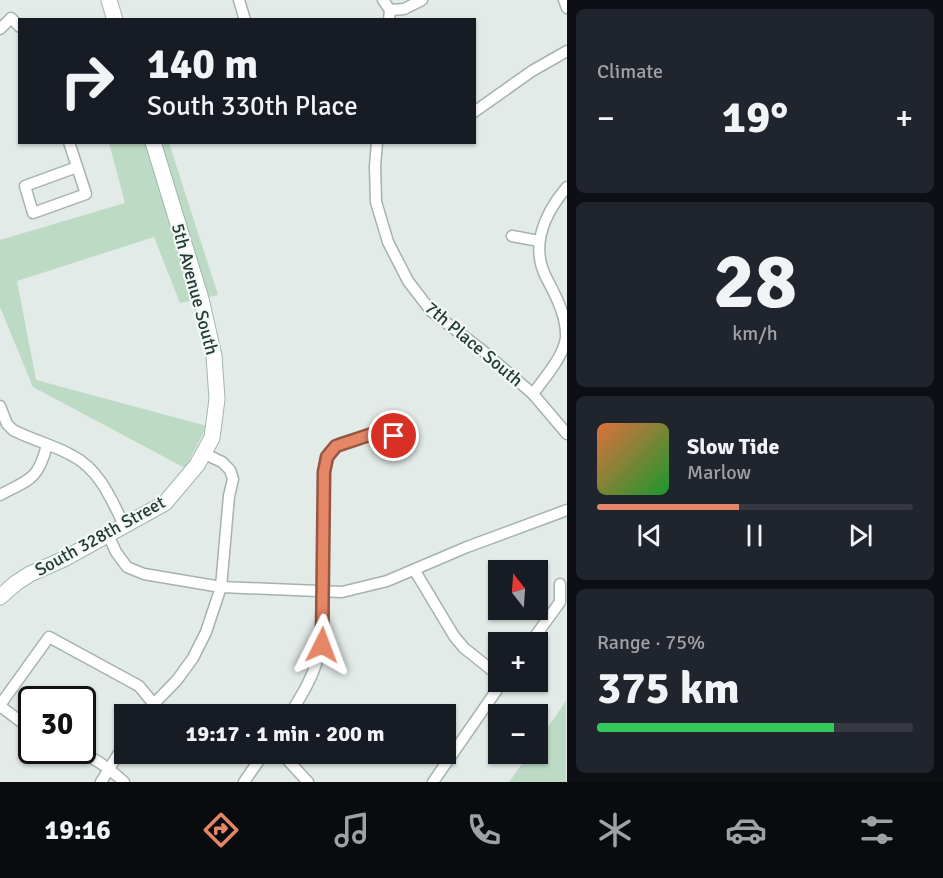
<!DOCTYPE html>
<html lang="en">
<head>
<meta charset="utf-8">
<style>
  :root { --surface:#171b24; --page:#20242c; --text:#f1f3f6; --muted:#9ea1a6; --line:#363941; --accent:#e58666 }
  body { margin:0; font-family:Signika,sans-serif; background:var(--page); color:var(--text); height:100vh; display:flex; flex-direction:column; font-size:22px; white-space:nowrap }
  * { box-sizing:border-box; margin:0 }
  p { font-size:20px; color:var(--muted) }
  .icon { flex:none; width:33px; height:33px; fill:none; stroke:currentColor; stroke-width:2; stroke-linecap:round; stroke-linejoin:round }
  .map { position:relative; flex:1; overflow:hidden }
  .details { display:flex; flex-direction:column; gap:9px; padding:9px; background:#0d0f14; width:376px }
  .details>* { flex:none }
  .hud { position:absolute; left:18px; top:18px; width:458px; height:126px; border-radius:0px; box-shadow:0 2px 4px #0004; background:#171b24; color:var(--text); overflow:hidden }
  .needle { width:39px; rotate:343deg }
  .tools { position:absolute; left:488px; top:560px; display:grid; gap:12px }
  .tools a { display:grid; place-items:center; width:60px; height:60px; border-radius:0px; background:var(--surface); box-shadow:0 2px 4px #0004; font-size:30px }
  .speed { position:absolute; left:18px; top:686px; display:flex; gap:12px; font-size:30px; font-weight:700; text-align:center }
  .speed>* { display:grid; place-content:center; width:78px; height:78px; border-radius:50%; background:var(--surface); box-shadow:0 2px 4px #0004; line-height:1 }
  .speed .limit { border:3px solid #111; border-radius:9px; background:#fff; color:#111 }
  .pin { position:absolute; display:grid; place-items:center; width:51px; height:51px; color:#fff; margin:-26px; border:3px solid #fff; border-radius:50%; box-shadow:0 2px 6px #0007 }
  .me { position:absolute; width:66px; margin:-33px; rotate:3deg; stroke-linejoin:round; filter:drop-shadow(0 0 4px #0008) }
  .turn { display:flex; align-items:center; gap:21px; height:126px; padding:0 30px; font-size:27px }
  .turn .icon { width:78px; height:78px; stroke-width:2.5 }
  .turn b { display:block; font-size:42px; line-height:51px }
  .big { font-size:45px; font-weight:700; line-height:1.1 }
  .details .card { flex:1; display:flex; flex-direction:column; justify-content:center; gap:9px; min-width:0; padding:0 21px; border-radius:9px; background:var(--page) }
  .details .dial { align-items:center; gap:0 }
  .dial b { font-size:78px; line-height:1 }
  .song { display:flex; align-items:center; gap:18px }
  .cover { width:72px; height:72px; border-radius:9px; background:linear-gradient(135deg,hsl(20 70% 55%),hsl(130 70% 35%)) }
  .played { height:6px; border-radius:3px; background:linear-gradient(90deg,var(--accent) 45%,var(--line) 45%) }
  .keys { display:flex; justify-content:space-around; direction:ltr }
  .heat { display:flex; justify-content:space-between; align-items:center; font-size:33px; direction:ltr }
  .charge { height:9px; border-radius:4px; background:linear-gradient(90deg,#34c759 75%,var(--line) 0) }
  .trip { position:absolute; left:114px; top:704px; width:342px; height:60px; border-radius:0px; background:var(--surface); box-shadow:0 2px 4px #0004; font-weight:700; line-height:60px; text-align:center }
  .tab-bar { display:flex; height:96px; justify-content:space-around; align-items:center; background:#090b0e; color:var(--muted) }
  .tab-bar .icon { width:42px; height:42px }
  .tab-bar .current { color:var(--accent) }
  .tab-bar b { font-size:27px; color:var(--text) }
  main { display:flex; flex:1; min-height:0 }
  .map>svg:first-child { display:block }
  .green { fill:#bddac5 }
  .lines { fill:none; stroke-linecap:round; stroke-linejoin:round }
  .street-casing { stroke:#a5b2ae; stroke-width:13 }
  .secondary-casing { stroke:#a2b6af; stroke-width:17 }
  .street { stroke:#fff; stroke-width:10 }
  .secondary { stroke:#fff; stroke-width:15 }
  .route-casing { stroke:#955742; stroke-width:15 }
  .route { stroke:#e58666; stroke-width:10 }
  .labels { text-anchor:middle; stroke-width:4.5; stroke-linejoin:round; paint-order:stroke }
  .street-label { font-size:18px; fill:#243a34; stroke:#f2f8f5 }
</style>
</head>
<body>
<main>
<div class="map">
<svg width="567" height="782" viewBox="0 0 567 782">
  <rect width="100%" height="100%" fill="#e2ebe7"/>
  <g class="green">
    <path d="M109,143H169L218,295L180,303L154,237L17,281L36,380L207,426L185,468L33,387L0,307V240L125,203Z"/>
    <path d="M566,701V782H509L530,753H537V743Z"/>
  </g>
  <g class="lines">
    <defs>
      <g id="street">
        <path d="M239,0L245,20"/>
        <path d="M383,0L390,10L389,20"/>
        <path d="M564,0L567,8"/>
        <path d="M390,10L404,9L422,0"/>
        <path d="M0,29L11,18L20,27"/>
        <path d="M474,112L532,71L567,51"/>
        <path d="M69,142L86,194L33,213L25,186L77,167"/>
        <path d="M377,142L375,166L376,202L388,242L408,281L431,311L483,351L533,394L567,434"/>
        <path d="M512,236L539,241"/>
        <path d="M533,394C544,378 563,358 566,338C567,318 557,298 548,281C529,248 544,214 567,187"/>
        <path d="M0,406L7,424L13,430C32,440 54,445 73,456C100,470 112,501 125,527"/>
        <path d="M0,495C30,479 38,480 47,445"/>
        <path d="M108,535L116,552L127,567L144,574L221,587L342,592L387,581L467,547L567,510"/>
        <path d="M415,571L454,636L464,648L498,675"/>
        <path d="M531,642L560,602V584"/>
        <path d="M0,705L49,637L139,686L162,714"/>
        <path d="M0,706L32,730"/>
        <path d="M144,714L177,680L193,658L206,632L221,587L229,496L233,479L230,470L222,462L205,454"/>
        <path d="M290,714C308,686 321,662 323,628L324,472L329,453L341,443L378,432H386L401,440"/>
        <path d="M75,750C94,757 109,768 124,782"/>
        <path d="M281,753L308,782"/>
        <path d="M101,782L124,745"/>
        <path d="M244,782L264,753"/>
        <path d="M433,782L503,681"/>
      </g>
      <g id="secondary">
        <path d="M109,0L115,20"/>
        <path d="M0,597L16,583L30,574L64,559L165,503L197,465L212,438L217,399L214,356L201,299L153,142"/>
      </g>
    </defs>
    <use href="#street" class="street-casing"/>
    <use href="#secondary" class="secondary-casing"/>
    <use href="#street" class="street"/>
    <use href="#secondary" class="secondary"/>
  </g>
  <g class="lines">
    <defs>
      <path id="route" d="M322,645L324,472L327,457L336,446L378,432L394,436"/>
    </defs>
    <use href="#route" class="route-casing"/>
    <use href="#route" class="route"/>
  </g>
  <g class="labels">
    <g class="street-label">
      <text transform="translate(195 289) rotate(75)" y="6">5th Avenue South</text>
      <text transform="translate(474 344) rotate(40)" y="6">7th Place South</text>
      <text transform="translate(100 536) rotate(-29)" y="6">South 328th Street</text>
    </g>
  </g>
</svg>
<div class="tools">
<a><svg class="needle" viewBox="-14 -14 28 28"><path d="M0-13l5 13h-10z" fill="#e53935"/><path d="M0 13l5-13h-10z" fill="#9ea1a6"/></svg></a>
<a>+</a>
<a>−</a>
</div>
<div class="speed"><div class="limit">30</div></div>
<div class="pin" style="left:394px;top:436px;background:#d93025"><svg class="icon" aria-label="arrive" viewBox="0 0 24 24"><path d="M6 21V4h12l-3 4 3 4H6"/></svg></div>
<svg class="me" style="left:322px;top:645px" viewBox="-20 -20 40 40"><path d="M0-17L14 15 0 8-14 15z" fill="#e58666" stroke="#fff" stroke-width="4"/></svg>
<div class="trip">19:17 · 1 min · 200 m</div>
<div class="hud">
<div class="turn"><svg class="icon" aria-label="right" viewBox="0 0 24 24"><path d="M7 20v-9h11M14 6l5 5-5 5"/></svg><div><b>140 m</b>South 330th Place</div></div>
</div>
</div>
<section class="details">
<div class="card"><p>Climate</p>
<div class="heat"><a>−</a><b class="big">19°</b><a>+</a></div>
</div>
<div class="card dial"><b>28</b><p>km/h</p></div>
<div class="card">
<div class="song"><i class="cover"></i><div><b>Slow Tide</b><p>Marlow</p></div></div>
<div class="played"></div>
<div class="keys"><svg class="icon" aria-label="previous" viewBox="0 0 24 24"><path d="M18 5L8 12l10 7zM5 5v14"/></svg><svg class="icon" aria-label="pause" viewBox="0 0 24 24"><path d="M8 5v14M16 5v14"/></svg><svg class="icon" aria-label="next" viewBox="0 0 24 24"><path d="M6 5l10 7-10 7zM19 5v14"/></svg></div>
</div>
<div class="card"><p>Range · 75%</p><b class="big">375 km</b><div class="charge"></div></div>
</section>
</main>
<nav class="tab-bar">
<b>19:16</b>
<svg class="icon current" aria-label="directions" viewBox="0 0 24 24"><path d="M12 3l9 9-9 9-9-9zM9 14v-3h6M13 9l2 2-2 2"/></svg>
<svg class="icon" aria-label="music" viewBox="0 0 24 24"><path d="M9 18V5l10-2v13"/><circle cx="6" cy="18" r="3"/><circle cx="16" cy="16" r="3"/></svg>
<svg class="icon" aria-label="phone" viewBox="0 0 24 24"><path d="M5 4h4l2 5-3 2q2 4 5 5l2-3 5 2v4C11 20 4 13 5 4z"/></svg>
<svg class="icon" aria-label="climate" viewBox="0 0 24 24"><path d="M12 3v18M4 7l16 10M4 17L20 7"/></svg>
<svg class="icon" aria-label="car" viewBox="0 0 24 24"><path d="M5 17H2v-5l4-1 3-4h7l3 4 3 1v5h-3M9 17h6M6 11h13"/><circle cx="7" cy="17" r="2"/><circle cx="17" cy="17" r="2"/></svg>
<svg class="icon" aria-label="filters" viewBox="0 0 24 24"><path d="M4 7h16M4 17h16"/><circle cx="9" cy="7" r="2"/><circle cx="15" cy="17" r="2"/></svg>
</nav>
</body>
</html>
